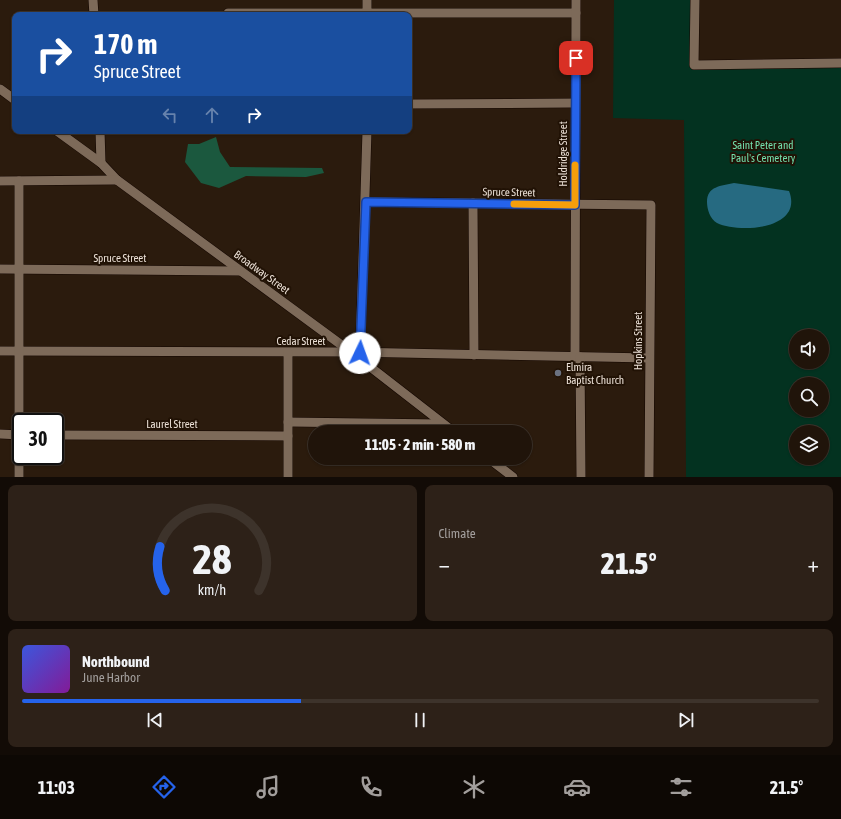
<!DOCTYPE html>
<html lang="en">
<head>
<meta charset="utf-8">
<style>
  :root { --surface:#20140a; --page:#2d2118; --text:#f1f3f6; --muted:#a29e9c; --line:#3d332b; --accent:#2563eb }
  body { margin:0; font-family:"Asap Condensed",sans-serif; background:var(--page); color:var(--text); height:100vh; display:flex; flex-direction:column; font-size:15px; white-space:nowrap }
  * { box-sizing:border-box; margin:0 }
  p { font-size:13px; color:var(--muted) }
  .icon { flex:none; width:22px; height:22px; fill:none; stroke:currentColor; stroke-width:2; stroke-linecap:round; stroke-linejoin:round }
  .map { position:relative; height:477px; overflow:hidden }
  .panel { display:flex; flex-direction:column; gap:8px; padding:8px; background:#120b06; flex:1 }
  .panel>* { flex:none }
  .hud { position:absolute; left:12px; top:12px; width:400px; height:122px; border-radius:8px; box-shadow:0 1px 3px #0004,0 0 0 1px var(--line); background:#1a4fa0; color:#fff; overflow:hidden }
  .buttons { position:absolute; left:789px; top:329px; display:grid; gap:8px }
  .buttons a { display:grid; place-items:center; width:40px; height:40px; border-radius:50%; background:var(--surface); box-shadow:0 1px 3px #0004,0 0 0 1px var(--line); font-size:20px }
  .speed { position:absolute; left:12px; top:413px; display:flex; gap:8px; font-size:20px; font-weight:700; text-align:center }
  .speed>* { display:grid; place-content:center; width:52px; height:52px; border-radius:50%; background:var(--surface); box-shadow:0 1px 3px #0004,0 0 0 1px var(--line); line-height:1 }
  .speed .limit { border:2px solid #111; border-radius:6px; background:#fff; color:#111 }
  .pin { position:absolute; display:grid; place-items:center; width:34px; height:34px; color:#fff; margin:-17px; border-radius:8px; box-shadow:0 2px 6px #0006 }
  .me { position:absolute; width:44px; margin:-22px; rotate:3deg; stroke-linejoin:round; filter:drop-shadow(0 0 3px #0008) }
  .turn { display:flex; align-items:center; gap:14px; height:84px; padding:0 16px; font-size:18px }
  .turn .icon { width:52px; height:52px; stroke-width:2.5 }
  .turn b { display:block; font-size:28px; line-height:34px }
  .lanes { display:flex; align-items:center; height:38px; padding:0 16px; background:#0003; justify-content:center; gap:20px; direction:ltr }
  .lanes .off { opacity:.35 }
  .big { font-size:30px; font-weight:800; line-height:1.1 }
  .panel .card { flex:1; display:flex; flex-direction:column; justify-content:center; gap:6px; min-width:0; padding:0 14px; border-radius:8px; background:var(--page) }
  .panel .dial { align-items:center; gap:0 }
  .dial svg { height:104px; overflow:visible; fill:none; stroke:var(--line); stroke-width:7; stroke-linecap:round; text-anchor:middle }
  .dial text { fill:var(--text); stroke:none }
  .song { display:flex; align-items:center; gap:12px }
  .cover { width:48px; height:48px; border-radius:6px; background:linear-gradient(135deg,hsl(230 70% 55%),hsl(290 70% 35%)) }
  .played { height:4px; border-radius:2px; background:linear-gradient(90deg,var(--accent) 35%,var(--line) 35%) }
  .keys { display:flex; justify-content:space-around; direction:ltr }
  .heat { display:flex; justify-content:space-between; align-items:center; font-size:22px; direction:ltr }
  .panel .tiles { flex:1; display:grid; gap:8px; grid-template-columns:1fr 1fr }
  .card:last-child { grid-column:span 2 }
  .trip { position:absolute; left:308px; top:425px; width:224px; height:40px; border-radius:20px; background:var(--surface); box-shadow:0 1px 3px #0004,0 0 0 1px var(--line); font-weight:800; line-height:40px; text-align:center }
  .tabs { display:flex; height:64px; justify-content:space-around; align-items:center; background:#0d0804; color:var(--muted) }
  .tabs .icon { width:28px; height:28px }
  .tabs .selected { color:var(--accent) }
  .tabs b { font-size:18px; color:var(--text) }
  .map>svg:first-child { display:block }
  .green { fill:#033220; fill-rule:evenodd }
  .forest { fill:#1b583e }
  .water { fill:#266a81 }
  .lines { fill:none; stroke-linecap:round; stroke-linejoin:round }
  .minor-casing { stroke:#130600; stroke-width:10 }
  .minor { stroke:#7d6a59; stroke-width:9 }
  .route-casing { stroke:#184099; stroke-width:10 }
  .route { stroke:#2563eb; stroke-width:7 }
  .slow { stroke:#f59e0b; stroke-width:7 }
  .worship-dot { fill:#6b7280; stroke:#211205; stroke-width:1.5 }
  .labels { text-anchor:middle; stroke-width:4; stroke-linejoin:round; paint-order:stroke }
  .park-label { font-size:11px; fill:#73e1ae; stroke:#211205 }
  .street-label { font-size:11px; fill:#ebe0d6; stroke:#211205 }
  .poi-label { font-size:11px; fill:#ebe0d6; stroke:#211205; text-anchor:start }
</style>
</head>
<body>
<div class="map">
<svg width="841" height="477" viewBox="0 0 841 477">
  <rect width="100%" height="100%" fill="#2b1b0d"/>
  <path class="green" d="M614,0H690L692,70L841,68V477H686L684,120L613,118ZM796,336H822V362H796ZM796,384H822V410H796ZM796,432H822V458H796Z"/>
  <path class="forest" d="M216,137L220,152L230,167L322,168L324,173L306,177L246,176L219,188L201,183L185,162L188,144H199Z"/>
  <path class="water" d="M734,183L789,191C804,229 740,234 717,223C710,219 707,209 707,202C707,186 721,186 734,183Z"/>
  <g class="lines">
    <defs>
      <g id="minor">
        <path d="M93,0L94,15"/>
        <path d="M695,0L694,65L841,63"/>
        <path d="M228,13H576"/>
        <path d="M367,15V0"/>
        <path d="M0,89L15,100"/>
        <path d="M409,104L575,103"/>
        <path d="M57,131L101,163L117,180L351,352L454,432"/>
        <path d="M100,131L101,163"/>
        <path d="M0,181L117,180"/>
        <path d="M366,202L651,205L649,477"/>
        <path d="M473,203L474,355"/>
        <path d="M0,269L239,271"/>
        <path d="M0,351L351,352L649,358"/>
        <path d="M360,353L367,131"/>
        <path d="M575,357L576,0"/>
        <path d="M580,357L581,477"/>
        <path d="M288,422L442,424"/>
        <path d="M0,434L21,435"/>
        <path d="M55,435L288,436"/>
        <path d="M488,458L513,477"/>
        <path d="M19,477V181"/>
        <path d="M288,477V353"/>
      </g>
    </defs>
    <use href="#minor" class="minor-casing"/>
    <use href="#minor" class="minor"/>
  </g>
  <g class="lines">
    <defs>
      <path id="route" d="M360,353L366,202L575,205L576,58"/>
    </defs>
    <use href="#route" class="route-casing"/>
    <use href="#route" class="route"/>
    <path class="slow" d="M514,204L575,205V165"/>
  </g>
  <circle class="worship-dot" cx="558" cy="373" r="4"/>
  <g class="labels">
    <g class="park-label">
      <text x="763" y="149">Saint Peter and<tspan x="763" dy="13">Paul's Cemetery</tspan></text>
    </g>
    <g class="street-label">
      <text transform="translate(563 154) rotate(-90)" y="4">Holdridge Street</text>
      <text transform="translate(509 192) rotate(1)" y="4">Spruce Street</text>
      <text x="120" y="262">Spruce Street</text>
      <text transform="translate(262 272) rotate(36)" y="4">Broadway Street</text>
      <text x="301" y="345">Cedar Street</text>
      <text transform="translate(638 341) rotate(-90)" y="4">Hopkins Street</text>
      <text x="172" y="428">Laurel Street</text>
    </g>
    <g class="poi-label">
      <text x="566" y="371">Elmira<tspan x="566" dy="13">Baptist Church</tspan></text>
    </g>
  </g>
</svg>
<div class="buttons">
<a><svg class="icon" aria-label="sound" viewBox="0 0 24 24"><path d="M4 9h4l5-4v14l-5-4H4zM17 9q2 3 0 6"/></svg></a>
<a><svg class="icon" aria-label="search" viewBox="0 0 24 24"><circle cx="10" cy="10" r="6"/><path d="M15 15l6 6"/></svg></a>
<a><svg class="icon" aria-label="layers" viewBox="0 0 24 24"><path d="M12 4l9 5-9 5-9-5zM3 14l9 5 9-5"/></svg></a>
</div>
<div class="speed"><div class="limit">30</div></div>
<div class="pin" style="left:576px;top:58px;background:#d93025"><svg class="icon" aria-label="arrive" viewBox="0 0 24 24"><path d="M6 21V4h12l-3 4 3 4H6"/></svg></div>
<svg class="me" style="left:360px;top:353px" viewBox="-20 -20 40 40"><circle r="19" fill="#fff"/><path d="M0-13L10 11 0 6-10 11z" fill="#2563eb"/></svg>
<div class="trip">11:05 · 2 min · 580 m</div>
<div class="hud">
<div class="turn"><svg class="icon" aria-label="right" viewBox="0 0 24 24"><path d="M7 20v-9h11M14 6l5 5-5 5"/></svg><div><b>170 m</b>Spruce Street</div></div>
<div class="lanes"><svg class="icon off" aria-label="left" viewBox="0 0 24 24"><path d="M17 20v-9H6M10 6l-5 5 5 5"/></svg><svg class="icon off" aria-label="ahead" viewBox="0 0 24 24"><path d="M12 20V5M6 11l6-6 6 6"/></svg><svg class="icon" aria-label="right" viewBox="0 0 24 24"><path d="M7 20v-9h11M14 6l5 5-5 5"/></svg></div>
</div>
</div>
<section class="panel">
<div class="tiles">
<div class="card dial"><svg viewBox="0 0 100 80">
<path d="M14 69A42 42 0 1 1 86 69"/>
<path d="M14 69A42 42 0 0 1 10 35" stroke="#2563eb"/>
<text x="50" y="56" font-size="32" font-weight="700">28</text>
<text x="50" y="72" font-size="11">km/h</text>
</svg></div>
<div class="card"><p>Climate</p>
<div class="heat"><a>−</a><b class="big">21.5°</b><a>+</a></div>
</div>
<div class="card">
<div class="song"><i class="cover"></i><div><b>Northbound</b><p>June Harbor</p></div></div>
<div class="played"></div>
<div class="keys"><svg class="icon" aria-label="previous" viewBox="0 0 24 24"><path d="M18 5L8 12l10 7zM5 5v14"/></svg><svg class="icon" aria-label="pause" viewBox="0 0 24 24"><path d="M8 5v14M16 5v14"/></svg><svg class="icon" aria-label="next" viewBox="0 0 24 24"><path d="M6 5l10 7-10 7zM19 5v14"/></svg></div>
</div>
</div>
</section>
<nav class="tabs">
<b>11:03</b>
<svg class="icon selected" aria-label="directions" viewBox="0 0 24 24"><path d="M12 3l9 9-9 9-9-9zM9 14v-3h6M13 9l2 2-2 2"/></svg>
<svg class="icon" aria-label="music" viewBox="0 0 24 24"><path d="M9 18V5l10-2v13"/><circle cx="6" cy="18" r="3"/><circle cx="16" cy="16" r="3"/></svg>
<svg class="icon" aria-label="phone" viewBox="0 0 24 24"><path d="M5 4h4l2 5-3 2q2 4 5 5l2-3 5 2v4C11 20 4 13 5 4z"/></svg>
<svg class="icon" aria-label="climate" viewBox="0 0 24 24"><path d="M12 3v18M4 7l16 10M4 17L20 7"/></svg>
<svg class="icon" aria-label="car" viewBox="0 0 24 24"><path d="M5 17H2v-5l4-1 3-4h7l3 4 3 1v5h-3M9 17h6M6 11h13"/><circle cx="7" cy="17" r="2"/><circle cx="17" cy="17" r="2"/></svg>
<svg class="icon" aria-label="filters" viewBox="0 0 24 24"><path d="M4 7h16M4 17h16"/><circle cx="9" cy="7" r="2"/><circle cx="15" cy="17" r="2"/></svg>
<b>21.5°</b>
</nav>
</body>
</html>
